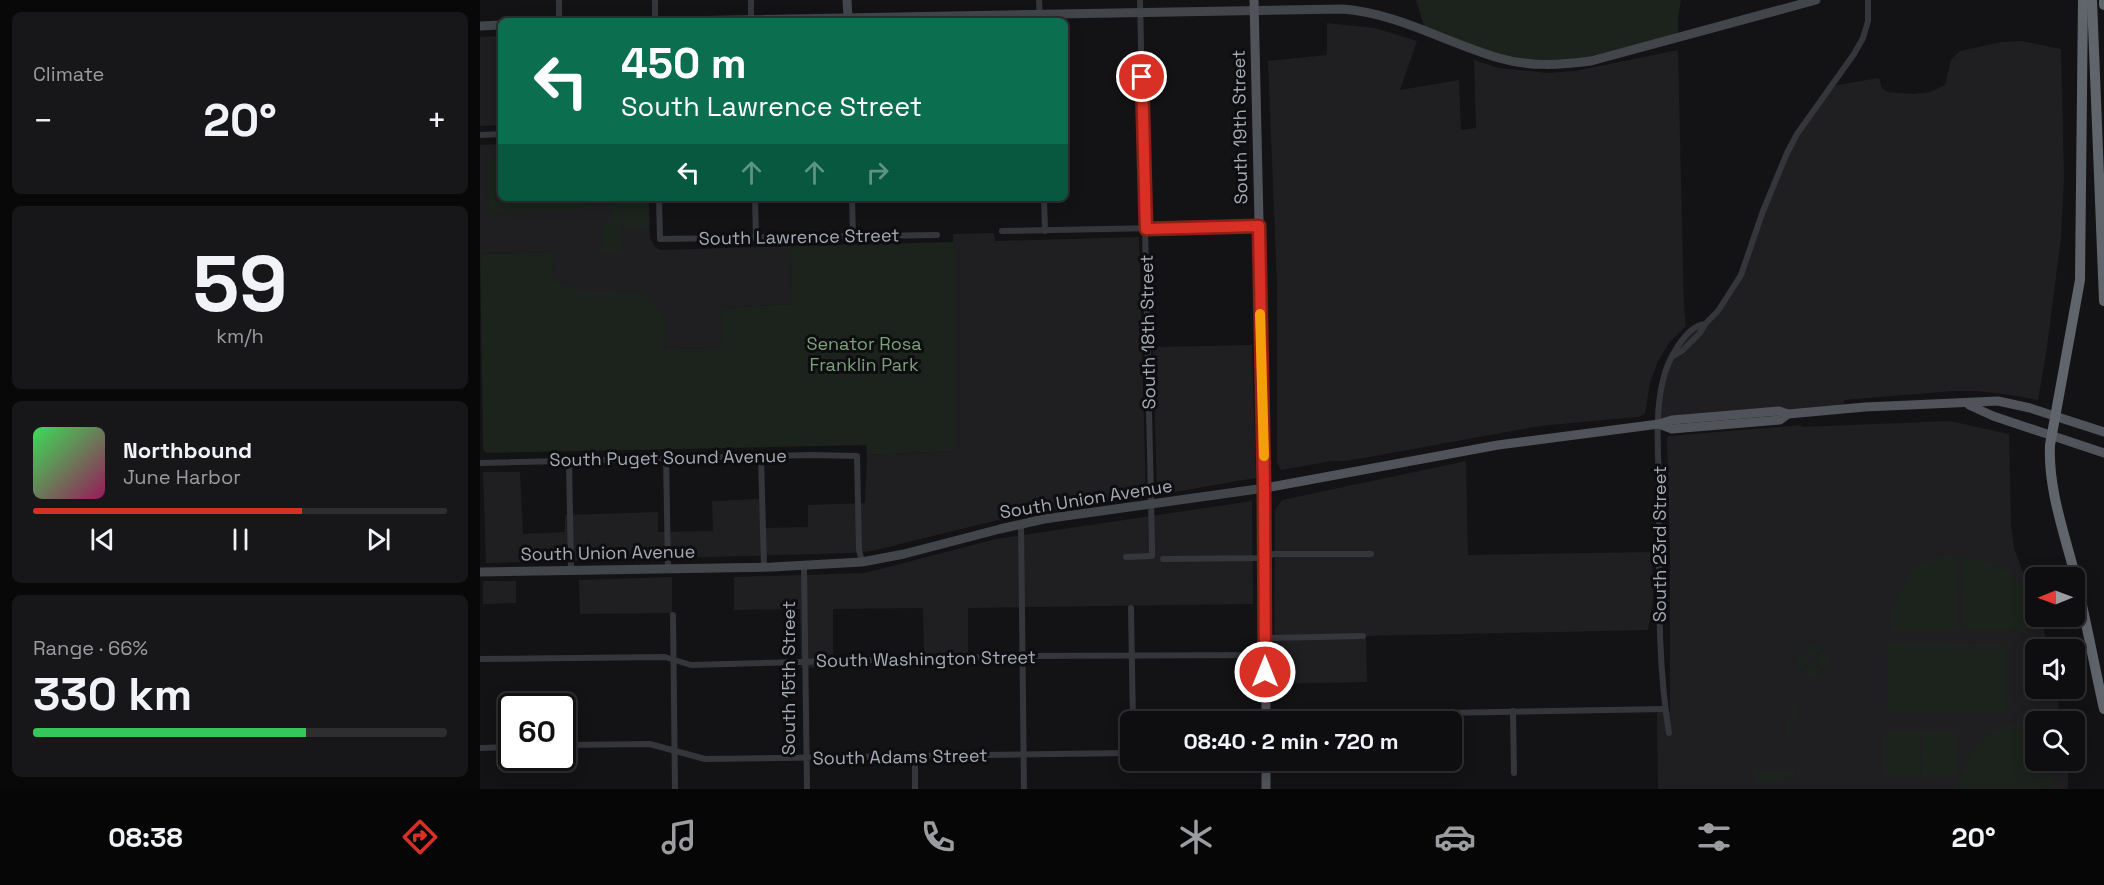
<!DOCTYPE html>
<html lang="en">
<head>
<meta charset="utf-8">
<style>
  :root { --surface:#0e0e10; --page:#171719; --text:#f1f3f6; --muted:#9b9c9f; --line:#2e2e30; --accent:#d93025 }
  body { margin:0; font-family:"Space Grotesk",sans-serif; background:var(--page); color:var(--text); height:100vh; display:flex; flex-direction:column; font-size:22px; white-space:nowrap }
  * { box-sizing:border-box; margin:0 }
  p { font-size:20px; color:var(--muted) }
  .icon { flex:none; width:33px; height:33px; fill:none; stroke:currentColor; stroke-width:2; stroke-linecap:round; stroke-linejoin:round }
  .map { position:relative; flex:1; overflow:hidden }
  .sheet { display:flex; flex-direction:column; gap:12px; padding:12px; background:#080809; width:480px }
  .sheet>* { flex:none }
  .hud { position:absolute; left:18px; top:18px; width:570px; height:183px; border-radius:9px; box-shadow:0 3px 15px #0003,0 0 0 2px var(--line); background:#0b6e4f; color:#fff; overflow:hidden }
  .needle { width:39px; rotate:269deg }
  .tools { position:absolute; left:1545px; top:567px; display:grid; gap:12px }
  .tools a { display:grid; place-items:center; width:60px; height:60px; border-radius:9px; background:var(--surface); box-shadow:0 3px 15px #0003,0 0 0 2px var(--line); font-size:30px }
  .speed { position:absolute; left:18px; top:693px; display:flex; gap:12px; font-size:30px; font-weight:700; text-align:center }
  .speed>* { display:grid; place-content:center; width:78px; height:78px; border-radius:50%; background:var(--surface); box-shadow:0 3px 15px #0003,0 0 0 2px var(--line); line-height:1 }
  .speed .limit { border:3px solid #111; border-radius:9px; background:#fff; color:#111 }
  .pin { position:absolute; display:grid; place-items:center; width:51px; height:51px; color:#fff; margin:-26px; border:3px solid #fff; border-radius:50%; box-shadow:0 2px 6px #0007 }
  .me { position:absolute; width:66px; margin:-33px; rotate:0deg; stroke-linejoin:round; filter:drop-shadow(0 0 4px #0008) }
  .turn { display:flex; align-items:center; gap:21px; height:126px; padding:0 24px; font-size:27px }
  .turn .icon { width:78px; height:78px; stroke-width:2.5 }
  .turn b { display:block; font-size:42px; line-height:51px }
  .lanes { display:flex; align-items:center; height:57px; padding:0 24px; background:#0003; justify-content:center; gap:30px; direction:ltr }
  .lanes .off { opacity:.35 }
  .big { font-size:45px; font-weight:700; line-height:1.1 }
  .sheet .card { flex:1; display:flex; flex-direction:column; justify-content:center; gap:9px; min-width:0; padding:0 21px; border-radius:9px; background:var(--page) }
  .sheet .dial { align-items:center; gap:0 }
  .dial b { font-size:78px; line-height:1 }
  .song { display:flex; align-items:center; gap:18px }
  .cover { width:72px; height:72px; border-radius:9px; background:linear-gradient(135deg,hsl(130 70% 55%),hsl(330 70% 35%)) }
  .played { height:6px; border-radius:3px; background:linear-gradient(90deg,var(--accent) 65%,var(--line) 65%) }
  .keys { display:flex; justify-content:space-around; direction:ltr }
  .heat { display:flex; justify-content:space-between; align-items:center; font-size:33px; direction:ltr }
  .charge { height:9px; border-radius:4px; background:linear-gradient(90deg,#34c759 66%,var(--line) 0) }
  .trip { position:absolute; left:640px; top:711px; width:342px; height:60px; border-radius:9px; background:var(--surface); box-shadow:0 3px 15px #0003,0 0 0 2px var(--line); font-weight:700; line-height:60px; text-align:center }
  .dock { display:flex; height:96px; justify-content:space-around; align-items:center; background:#060606; color:var(--muted) }
  .dock .icon { width:42px; height:42px }
  .dock .on { color:var(--accent) }
  .dock b { font-size:27px; color:var(--text) }
  main { display:flex; flex:1; min-height:0 }
  .map>svg:first-child { display:block }
  .built { fill:#1f1f22 }
  .green { fill:#1b231c }
  .lines { fill:none; stroke-linecap:round; stroke-linejoin:round }
  .street { stroke:#34363a; stroke-width:6 }
  .secondary { stroke:#42454a; stroke-width:9 }
  .primary { stroke:#505359; stroke-width:9 }
  .highway { stroke:#60646b; stroke-width:10 }
  .route-casing { stroke:#8d1f18; stroke-width:15 }
  .route { stroke:#d93025; stroke-width:10 }
  .slow { stroke:#f59e0b; stroke-width:10 }
  .labels { text-anchor:middle; stroke-width:6; stroke-linejoin:round; paint-order:stroke }
  .street-label { font-size:18px; fill:#a5abb5; stroke:#0e0e10 }
  .park-label { font-size:18px; fill:#7ca07c; stroke:#0e0e10 }
</style>
</head>
<body>
<main>
<section class="sheet">
<div class="card"><p>Climate</p>
<div class="heat"><a>−</a><b class="big">20°</b><a>+</a></div>
</div>
<div class="card dial"><b>59</b><p>km/h</p></div>
<div class="card">
<div class="song"><i class="cover"></i><div><b>Northbound</b><p>June Harbor</p></div></div>
<div class="played"></div>
<div class="keys"><svg class="icon" aria-label="previous" viewBox="0 0 24 24"><path d="M18 5L8 12l10 7zM5 5v14"/></svg><svg class="icon" aria-label="pause" viewBox="0 0 24 24"><path d="M8 5v14M16 5v14"/></svg><svg class="icon" aria-label="next" viewBox="0 0 24 24"><path d="M6 5l10 7-10 7zM19 5v14"/></svg></div>
</div>
<div class="card"><p>Range · 66%</p><b class="big">330 km</b><div class="charge"></div></div>
</section>
<div class="map">
<svg width="1624" height="789" viewBox="0 0 1624 789">
  <rect width="100%" height="100%" fill="#131315"/>
  <g class="built">
    <path d="M847,23L895,28L937,41L920,90L979,80L981,130L996,128L994,60L1019,68L1068,73L1095,71L1198,50L1204,308L1206,326L1189,343L1178,361L1170,383L1165,414L1158,417L1060,426L867,461H852L801,470L797,462V285L788,61L847,55Z"/>
    <path d="M21,36V125L0,126V37Z"/>
    <path d="M1542,41L1581,49L1584,177L1581,238L1566,354L1558,400L1531,395L1497,391H1472L1364,400V409L1179,424V390L1202,342L1238,311L1255,285L1307,153L1351,86L1399,78L1402,88L1408,92L1433,94L1450,92L1465,85L1471,60L1480,51L1522,42Z"/>
    <path d="M21,144V198H169L170,238L174,246L180,250L310,246L311,304L242,308V348L185,349L166,292L101,294L74,279L73,252L0,254V145Z"/>
    <path d="M514,233L515,241L659,237L666,496L550,512L392,551L373,553L6,563L3,472H40L43,534L85,532V515L178,512V532L233,531L232,501L280,499L281,528L328,527V505L385,503L387,455L474,451L473,234Z"/>
    <path d="M772,345L776,478L677,495L673,347Z"/>
    <path d="M1470,421L1529,434L1531,524L1534,548L1555,605L1556,616L1560,617L1569,649L1556,650V688L1576,689L1581,721L1556,722V760L1588,761V789H1178L1177,712H1190V557L1187,438L1189,436L1321,425V427Z"/>
    <path d="M986,461L988,555L1172,552L1173,601L1168,630L886,636L887,682L794,684L795,510L802,500Z"/>
    <path d="M772,501L773,604L488,608V653L444,654L443,608L353,609V667L321,668L320,609L254,610V577L385,573L516,539Z"/>
    <path d="M192,577V613L100,614L99,580Z"/>
    <path d="M3,581H36V603L3,604Z"/>
  </g>
  <g class="green">
    <path d="M936,0H1201L1198,17V38L1111,61L1021,59L944,26Z"/>
    <path d="M21,157V198H107L108,209L9,213L7,158Z"/>
    <path d="M132,198H168L167,228L143,229V215H141L142,252H122V221H132Z"/>
    <path d="M474,242V451L387,455L386,445L7,453L3,450L0,254L73,252L74,279L101,293L166,292L186,324L185,349L242,348L241,308L311,304L310,246Z"/>
    <path d="M1463,557H1477V626L1472,631H1411C1409,619 1413,609 1417,598C1426,576 1437,559 1463,557Z"/>
    <path d="M1482,557C1525,561 1555,584 1552,630L1487,631L1483,626Z"/>
    <path d="M1333,644L1342,647L1334,658L1322,649Z"/>
    <path d="M1407,644L1526,645V712H1407Z"/>
    <path d="M1344,650L1348,658L1346,669L1335,662Z"/>
    <path d="M1319,652L1330,659L1320,671L1316,662Z"/>
    <path d="M1330,663L1334,664L1344,672L1334,676L1323,674Z"/>
    <path d="M1312,704L1316,706L1315,710H1317L1312,736L1309,735L1308,718L1311,717Z"/>
    <path d="M1545,722L1555,723L1556,760L1572,761V789H1478C1487,761 1489,745 1517,731C1526,727 1535,723 1545,722Z"/>
    <path d="M1442,731H1477L1478,776H1442Z"/>
    <path d="M1404,732H1440L1441,777H1405Z"/>
    <path d="M1276,767H1278L1279,773L1293,772L1295,767L1296,772H1312V767H1314L1315,781L1313,776L1295,781L1294,787L1292,782L1275,784Z"/>
  </g>
  <g class="lines">
    <g class="street">
      <path d="M79,0V21"/>
      <path d="M175,0V21"/>
      <path d="M271,0V21"/>
      <path d="M559,0L560,21"/>
      <path d="M0,135L21,134"/>
      <path d="M179,198L180,239L457,235"/>
      <path d="M275,198L276,238"/>
      <path d="M372,198L373,236"/>
      <path d="M564,198L565,231"/>
      <path d="M522,231L779,226"/>
      <path d="M1193,356L1203,350L1220,333L1225,324L1238,311L1261,275L1283,211L1307,153L1317,134L1374,54L1383,38L1388,21V0"/>
      <path d="M281,456L284,567"/>
      <path d="M186,458L188,568"/>
      <path d="M89,460L91,570"/>
      <path d="M0,463L331,455L377,456L379,550L382,562"/>
      <path d="M541,524L544,789"/>
      <path d="M646,557L672,556V545L660,0"/>
      <path d="M683,559L784,558L794,554H891"/>
      <path d="M324,566L327,789"/>
      <path d="M651,608L653,722"/>
      <path d="M193,615L195,789"/>
      <path d="M785,638L883,636"/>
      <path d="M0,659L185,657L211,665L544,656L785,655"/>
      <path d="M1033,711L1034,773"/>
      <path d="M786,716L1185,709"/>
      <path d="M1189,733C1176,654 1180,574 1179,494C1179,457 1174,416 1183,380C1187,362 1205,326 1225,324"/>
      <path d="M82,745L170,744L225,759L651,753"/>
      <path d="M0,748L32,747"/>
      <path d="M435,756V789"/>
    </g>
    <g class="secondary">
      <path d="M367,0L368,18"/>
      <path d="M195,21L862,9C918,13 966,43 1019,58C1049,67 1080,65 1111,61L1336,0"/>
      <path d="M0,26L21,25"/>
      <path d="M0,572L292,567L382,562L424,554L520,529L564,519L785,488"/>
    </g>
    <g class="primary">
      <path d="M774,0L785,488L786,722"/>
      <path d="M1489,405L1513,416L1624,453"/>
      <path d="M1179,424L1192,429L1300,420L1308,414"/>
      <path d="M785,488L1018,445L1179,424L1192,420L1299,411L1308,414L1385,407L1518,401L1550,408L1624,432"/>
      <path d="M786,760V789"/>
    </g>
    <g class="highway">
      <path d="M1603,0L1600,280L1570,445C1568,489 1584,532 1595,575C1606,619 1614,665 1624,709"/>
      <path d="M1612,0L1624,301"/>
      <path d="M1624,0V5"/>
    </g>
  </g>
  <g class="lines">
    <defs>
      <path id="route" d="M662,77L666,229L779,226L784,488L785,672"/>
    </defs>
    <use href="#route" class="route-casing"/>
    <use href="#route" class="route"/>
    <path class="slow" d="M780,314L784,456"/>
  </g>
  <g class="labels">
    <g class="street-label">
      <text transform="translate(760 127) rotate(-91)" y="6">South 19th Street</text>
      <text transform="translate(319 237) rotate(-1)" y="6">South Lawrence Street</text>
      <text transform="translate(668 332) rotate(-91)" y="6">South 18th Street</text>
      <text transform="translate(188 458) rotate(-1)" y="6">South Puget Sound Avenue</text>
      <text transform="translate(606 499) rotate(-9)" y="6">South Union Avenue</text>
      <text transform="translate(1180 544) rotate(-90)" y="6">South 23rd Street</text>
      <text transform="translate(128 553) rotate(-1)" y="6">South Union Avenue</text>
      <text transform="translate(446 659) rotate(-1)" y="6">South Washington Street</text>
      <text transform="translate(309 678) rotate(-90)" y="6">South 15th Street</text>
      <text transform="translate(420 757) rotate(-1)" y="6">South Adams Street</text>
    </g>
    <g class="park-label">
      <text x="384" y="350">Senator Rosa<tspan x="384" dy="21">Franklin Park</tspan></text>
    </g>
  </g>
</svg>
<div class="tools">
<a><svg class="needle" viewBox="-14 -14 28 28"><path d="M0-13l5 13h-10z" fill="#e53935"/><path d="M0 13l5-13h-10z" fill="#9b9c9f"/></svg></a>
<a><svg class="icon" aria-label="sound" viewBox="0 0 24 24"><path d="M4 9h4l5-4v14l-5-4H4zM17 9q2 3 0 6"/></svg></a>
<a><svg class="icon" aria-label="search" viewBox="0 0 24 24"><circle cx="10" cy="10" r="6"/><path d="M15 15l6 6"/></svg></a>
</div>
<div class="speed"><div class="limit">60</div></div>
<div class="pin" style="left:662px;top:77px;background:#d93025"><svg class="icon" aria-label="arrive" viewBox="0 0 24 24"><path d="M6 21V4h12l-3 4 3 4H6"/></svg></div>
<svg class="me" style="left:785px;top:672px" viewBox="-20 -20 40 40"><circle r="17" fill="#d93025" stroke="#fff" stroke-width="3"/><path d="M0-11L8 9 0 5-8 9z" fill="#fff"/></svg>
<div class="trip">08:40 · 2 min · 720 m</div>
<div class="hud">
<div class="turn"><svg class="icon" aria-label="left" viewBox="0 0 24 24"><path d="M17 20v-9H6M10 6l-5 5 5 5"/></svg><div><b>450 m</b>South Lawrence Street</div></div>
<div class="lanes"><svg class="icon" aria-label="left" viewBox="0 0 24 24"><path d="M17 20v-9H6M10 6l-5 5 5 5"/></svg><svg class="icon off" aria-label="ahead" viewBox="0 0 24 24"><path d="M12 20V5M6 11l6-6 6 6"/></svg><svg class="icon off" aria-label="ahead" viewBox="0 0 24 24"><path d="M12 20V5M6 11l6-6 6 6"/></svg><svg class="icon off" aria-label="right" viewBox="0 0 24 24"><path d="M7 20v-9h11M14 6l5 5-5 5"/></svg></div>
</div>
</div>
</main>
<nav class="dock">
<b>08:38</b>
<svg class="icon on" aria-label="directions" viewBox="0 0 24 24"><path d="M12 3l9 9-9 9-9-9zM9 14v-3h6M13 9l2 2-2 2"/></svg>
<svg class="icon" aria-label="music" viewBox="0 0 24 24"><path d="M9 18V5l10-2v13"/><circle cx="6" cy="18" r="3"/><circle cx="16" cy="16" r="3"/></svg>
<svg class="icon" aria-label="phone" viewBox="0 0 24 24"><path d="M5 4h4l2 5-3 2q2 4 5 5l2-3 5 2v4C11 20 4 13 5 4z"/></svg>
<svg class="icon" aria-label="climate" viewBox="0 0 24 24"><path d="M12 3v18M4 7l16 10M4 17L20 7"/></svg>
<svg class="icon" aria-label="car" viewBox="0 0 24 24"><path d="M5 17H2v-5l4-1 3-4h7l3 4 3 1v5h-3M9 17h6M6 11h13"/><circle cx="7" cy="17" r="2"/><circle cx="17" cy="17" r="2"/></svg>
<svg class="icon" aria-label="filters" viewBox="0 0 24 24"><path d="M4 7h16M4 17h16"/><circle cx="9" cy="7" r="2"/><circle cx="15" cy="17" r="2"/></svg>
<b>20°</b>
</nav>
</body>
</html>
